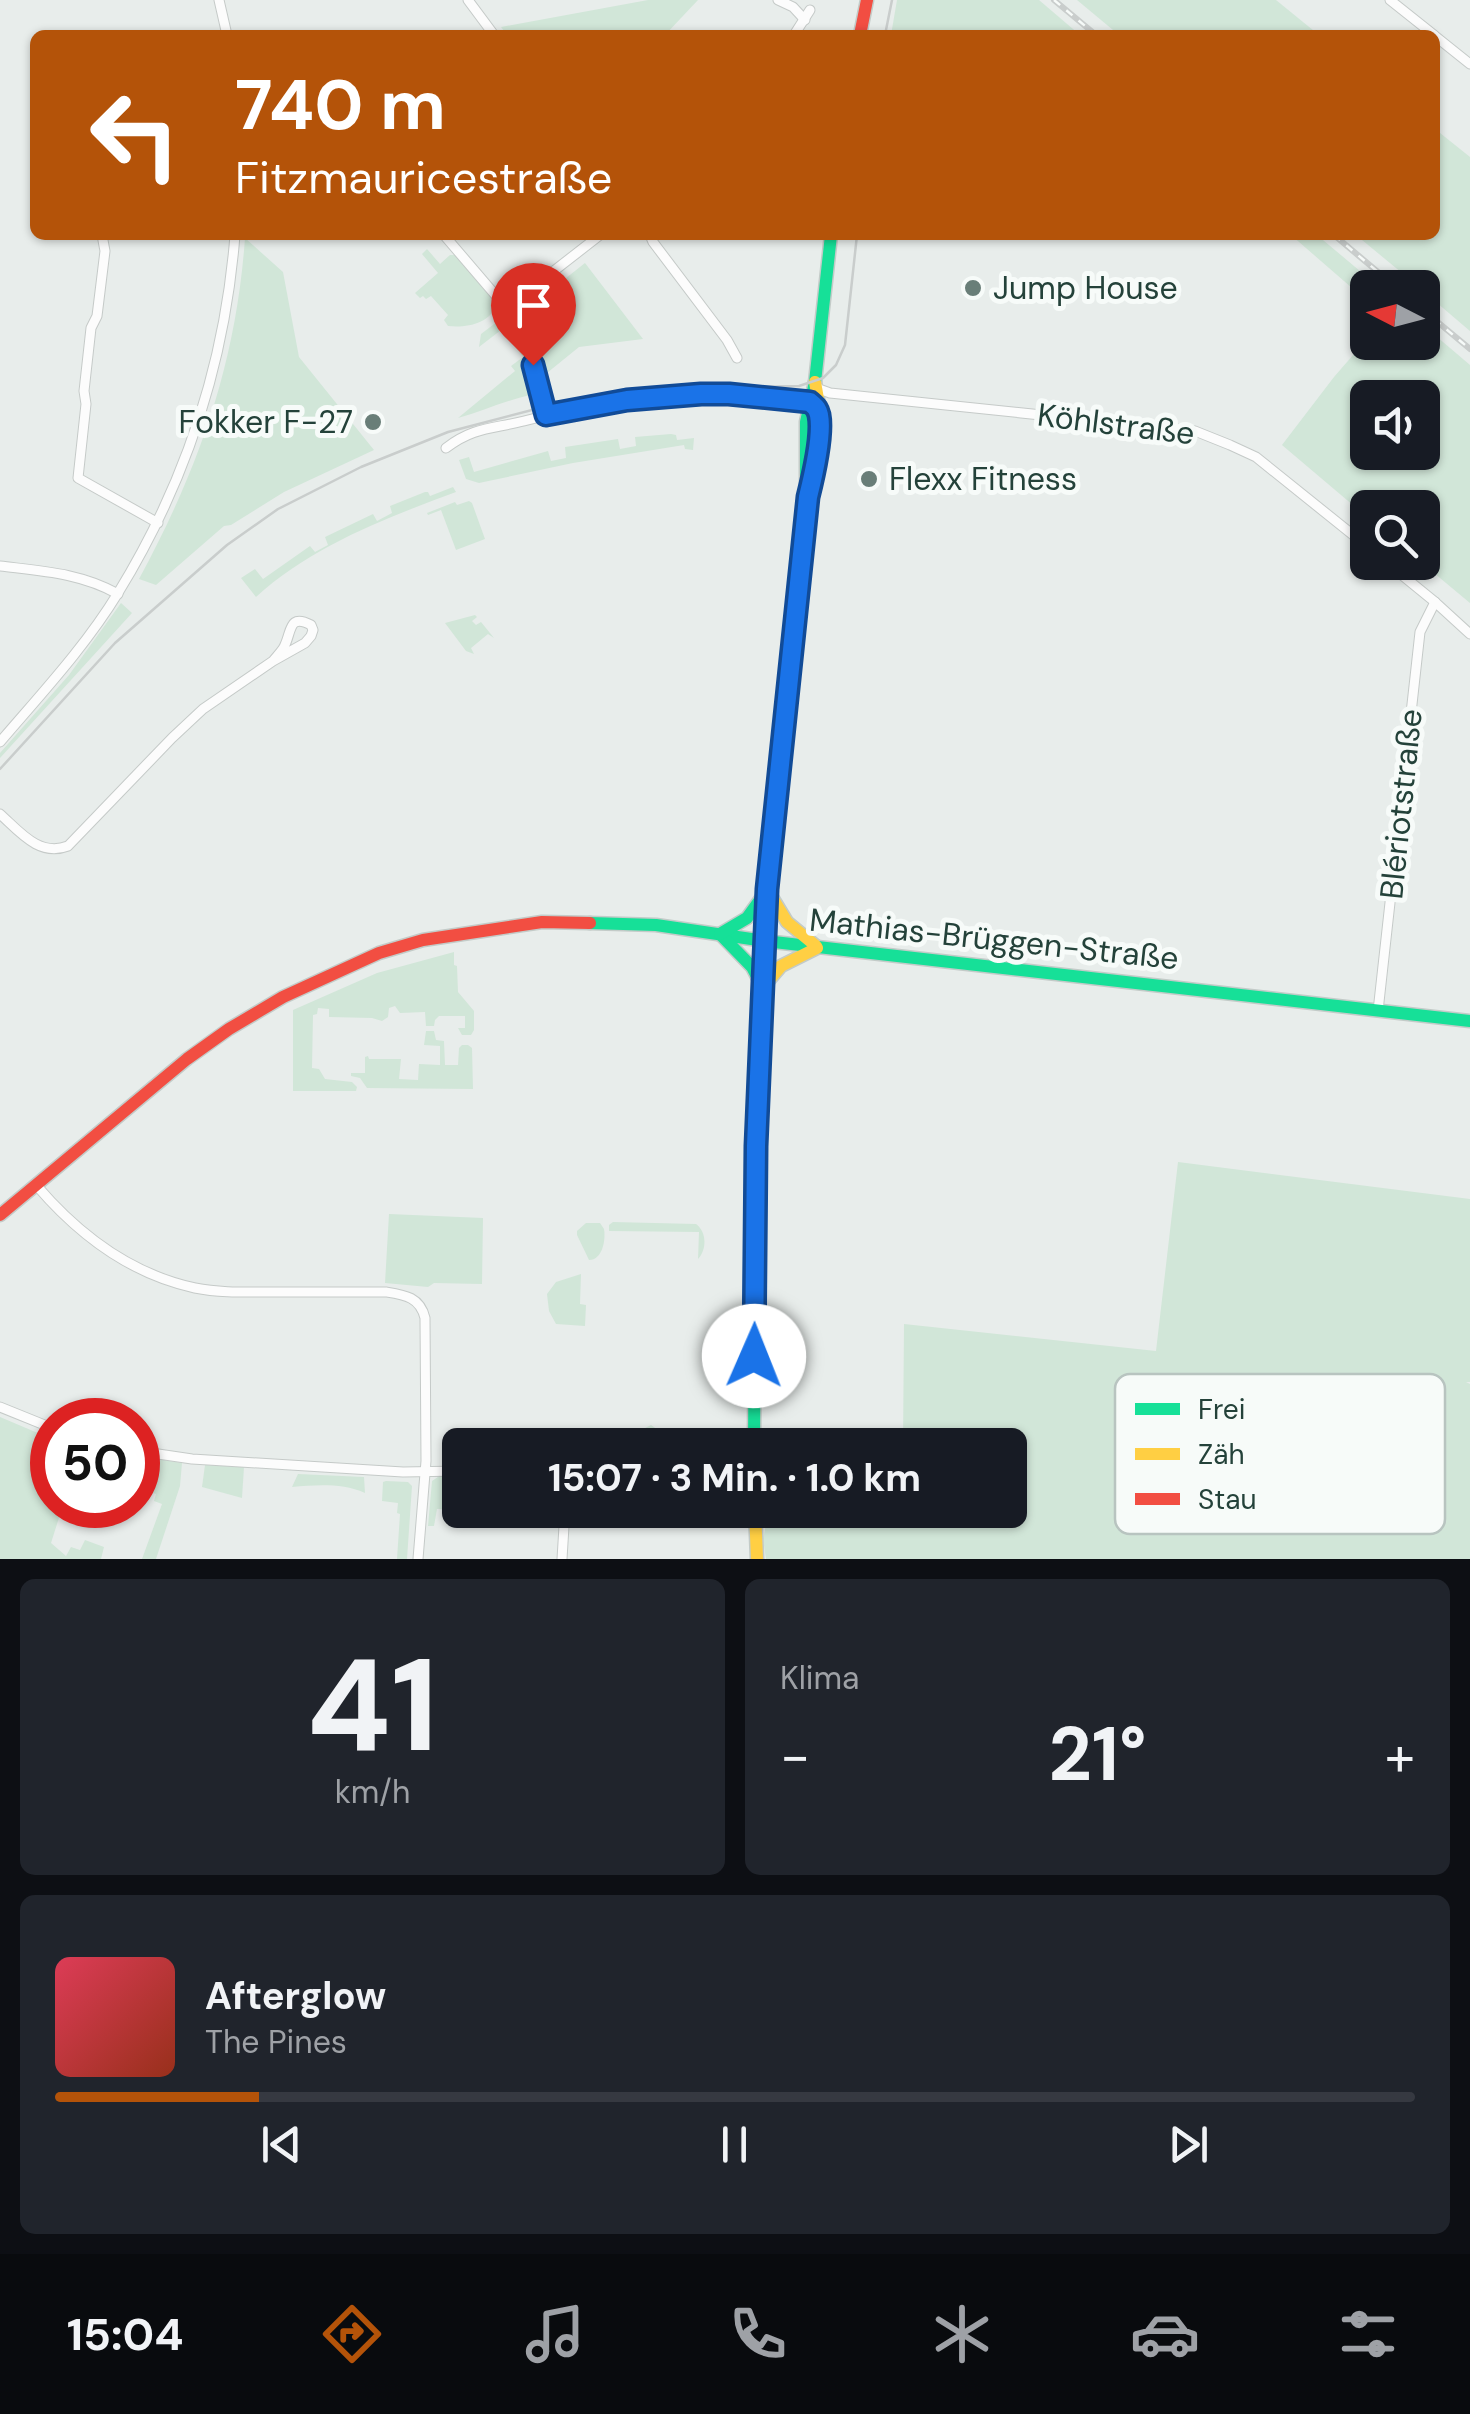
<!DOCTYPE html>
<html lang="de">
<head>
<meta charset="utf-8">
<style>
  :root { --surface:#171b24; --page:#20242c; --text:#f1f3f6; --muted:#9ea1a6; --line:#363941; --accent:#b45309 }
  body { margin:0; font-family:"DM Sans",sans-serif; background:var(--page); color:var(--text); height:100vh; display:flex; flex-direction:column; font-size:38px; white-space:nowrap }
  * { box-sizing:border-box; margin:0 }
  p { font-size:32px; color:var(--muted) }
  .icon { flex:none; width:55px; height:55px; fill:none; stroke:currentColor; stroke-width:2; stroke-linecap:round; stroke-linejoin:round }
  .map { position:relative; height:1559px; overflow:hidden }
  .drawer { display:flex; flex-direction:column; gap:20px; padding:20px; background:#0d0f14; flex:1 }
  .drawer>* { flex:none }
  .hud { position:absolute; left:30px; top:30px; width:1410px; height:210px; border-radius:15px; box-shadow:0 2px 8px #0004; background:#b45309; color:#fff; overflow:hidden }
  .needle { width:65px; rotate:276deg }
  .tools { position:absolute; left:1350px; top:270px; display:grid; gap:20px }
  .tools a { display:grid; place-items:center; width:90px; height:90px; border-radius:15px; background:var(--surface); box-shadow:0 2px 8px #0004; font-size:50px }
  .speed { position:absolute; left:30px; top:1398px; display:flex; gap:20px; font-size:50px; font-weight:700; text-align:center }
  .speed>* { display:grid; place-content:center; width:130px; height:130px; border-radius:50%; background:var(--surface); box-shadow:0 2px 8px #0004; line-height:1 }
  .speed .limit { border:15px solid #d22; background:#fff; color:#111 }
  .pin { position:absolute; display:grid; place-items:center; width:85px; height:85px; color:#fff; margin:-102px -42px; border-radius:50% 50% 50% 0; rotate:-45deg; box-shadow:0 0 10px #0007 }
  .pin .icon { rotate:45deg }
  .me { position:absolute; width:110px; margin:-55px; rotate:1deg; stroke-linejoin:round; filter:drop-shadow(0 0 8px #0008) }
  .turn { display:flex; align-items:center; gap:35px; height:210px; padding:0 40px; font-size:45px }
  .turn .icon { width:130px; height:130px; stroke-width:2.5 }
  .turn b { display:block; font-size:70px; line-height:85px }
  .big { font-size:75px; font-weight:700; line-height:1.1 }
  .drawer .widget { flex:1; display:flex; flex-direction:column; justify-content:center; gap:15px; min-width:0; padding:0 35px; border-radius:15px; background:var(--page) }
  .drawer .dial { align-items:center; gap:0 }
  .dial b { font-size:130px; line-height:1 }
  .song { display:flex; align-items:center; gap:30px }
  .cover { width:120px; height:120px; border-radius:15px; background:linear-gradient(135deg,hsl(350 70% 55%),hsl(10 70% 35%)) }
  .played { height:10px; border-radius:5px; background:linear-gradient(90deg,var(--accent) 15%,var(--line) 15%) }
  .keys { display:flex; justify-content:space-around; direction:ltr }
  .heat { display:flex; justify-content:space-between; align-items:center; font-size:55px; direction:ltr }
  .drawer .tiles { flex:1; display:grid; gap:20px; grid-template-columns:1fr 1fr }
  .widget:last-child { grid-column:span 2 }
  .trip { position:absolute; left:442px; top:1428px; width:585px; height:100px; border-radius:15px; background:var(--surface); box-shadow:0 2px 8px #0004; font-weight:700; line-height:100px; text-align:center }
  .tabs { display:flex; height:160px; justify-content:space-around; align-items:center; background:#090b0e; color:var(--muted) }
  .tabs .icon { width:70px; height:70px }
  .tabs .active { color:var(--accent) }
  .tabs b { font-size:45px; color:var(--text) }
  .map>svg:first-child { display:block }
  .green { fill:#d1e6d8; fill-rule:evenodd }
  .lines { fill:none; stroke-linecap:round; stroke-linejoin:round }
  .street-casing { stroke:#c5cac8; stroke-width:11 }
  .fast-casing { stroke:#c3cbc8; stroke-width:15 }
  .slow-casing { stroke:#c3cbc8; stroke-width:15 }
  .jam-casing { stroke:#c3cbc8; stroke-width:15 }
  .street { stroke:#fcfcfc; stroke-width:9 }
  .fast { stroke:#16e098; stroke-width:12 }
  .slow { stroke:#ffcf43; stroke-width:12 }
  .jam { stroke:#f24e42; stroke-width:12 }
  .tram { stroke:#c9cdcc; stroke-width:2.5 }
  .rail-casing { stroke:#c9cdcc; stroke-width:6 }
  .rail { stroke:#f7fbf9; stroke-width:2.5; stroke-dasharray:8; stroke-linecap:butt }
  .route-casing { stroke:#114b97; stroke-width:25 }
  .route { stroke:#1a73e8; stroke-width:18 }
  .poi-dot { fill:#697e78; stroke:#f7fbf9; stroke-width:4 }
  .labels { text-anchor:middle; stroke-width:10; stroke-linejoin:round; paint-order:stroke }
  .poi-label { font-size:32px; fill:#24423a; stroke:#f7fbf9; text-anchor:start }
  .street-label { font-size:32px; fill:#24423a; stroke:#f7fbf9 }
  .key { fill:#f7fbf9; stroke:#b8c4c0; stroke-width:2.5 }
  .key-label { font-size:28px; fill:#24423a }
</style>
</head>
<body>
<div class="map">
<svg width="1470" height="1559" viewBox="0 0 1470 1559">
  <rect width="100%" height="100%" fill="#e8edeb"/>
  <g class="green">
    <path d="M648,0H698L665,35H507L501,27Z"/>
    <path d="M897,0H1039L1080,35H891Z"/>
    <path d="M1077,0H1276L1319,35H1119Z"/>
    <path d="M1435,129L1470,157V331L1423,291L1422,288L1419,287L1356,235H1435Z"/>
    <path d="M1291,235H1317L1379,287L1368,288L1367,301Z"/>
    <path d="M245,238L283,272L299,357L374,450L284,492L231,525L224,526L156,585L139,579C199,468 236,364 245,238Z"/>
    <path d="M427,249L440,264L450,255H456L496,304C491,324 466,328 448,326L444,320L448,315L431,296L426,299L423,296L420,298L415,293L438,273L422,254Z"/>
    <path d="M585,263L643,339L579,347L542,377L535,346L522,313Z"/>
    <path d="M502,318L508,320L521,344L532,391L531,395C506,400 483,411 458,418L515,371L511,366L523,357L514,345L517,342L505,327L479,347L481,334Z"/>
    <path d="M1423,325L1470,365V603L1422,563V508H1368L1367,517L1282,445L1334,377L1367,339L1368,342H1422ZM1368,398H1422V452H1368Z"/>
    <path d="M671,434L676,435L677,440L694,438L693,450L685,449L684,445L573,463L479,483L466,479L459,460L469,457L474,472L548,451L551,461L566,458L565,447L618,439L620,449L636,446L635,437Z"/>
    <path d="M453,487L456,492C386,518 312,546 256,597L241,578L255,569L263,579L310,546L315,552L328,545L325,537L373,514L377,521L392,513L390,506L425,492H428L430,496Z"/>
    <path d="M455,502L457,505L469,501L472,503L485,539L456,550L441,510L428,515L427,513Z"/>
    <path d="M121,603L132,613L0,758V753L69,675Z"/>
    <path d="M475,615L477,617L472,621L476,625L481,622L494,638L488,634L471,648L474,654L466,651L445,623Z"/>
    <path d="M454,952V965L457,966L458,992L474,1011V1030L471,1035H462L458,1028H465V1016H439L435,1020L434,1026H426L425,1012L400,1013L395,1006L389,1008L388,1017L382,1021L372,1018L329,1017V1009L318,1008L317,1014L313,1015L312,1068L319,1069L325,1079L352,1082L357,1087L356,1091H293V1010L377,973Z"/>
    <path d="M426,1031H434L436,1040L444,1041L445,1065H458L459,1048L462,1045H468L472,1048L473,1089L367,1088L360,1078L351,1076V1073H365V1057L368,1056L369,1059H401L399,1079L418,1080L419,1064L440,1065V1046L424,1045Z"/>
    <path d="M1178,1162L1470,1199V1382H1466L1470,1384V1559H766L763,1539L769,1510H1010V1445H903L904,1324L1156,1351Z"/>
    <path d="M389,1214L483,1218L482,1284L434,1283L428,1287L385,1283Z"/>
    <path d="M613,1222L696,1224C707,1232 707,1250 698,1259L699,1232L609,1231V1225Z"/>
    <path d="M586,1223H600L604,1229C606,1241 602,1260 589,1260L577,1235V1231Z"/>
    <path d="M581,1274L580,1304L586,1305L585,1326L556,1324L549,1311L547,1294L556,1282Z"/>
    <path d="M0,1417L52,1439V1505H63L51,1543L66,1556L71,1547L80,1550L85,1540L104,1547L101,1559H0Z"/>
    <path d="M651,1425L658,1430L677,1429V1438L657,1437V1445H620L618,1442Z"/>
    <path d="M138,1456L182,1463L180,1486L156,1559H142L162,1504L154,1501L156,1494L138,1488Z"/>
    <path d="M205,1465L244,1467L242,1498L202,1487Z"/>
    <path d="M298,1474L364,1477L365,1493C342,1483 317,1485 292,1487Z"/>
    <path d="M441,1475L460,1476V1510L437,1509L434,1526H428L432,1481Z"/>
    <path d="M386,1481L408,1482L412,1486L407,1559H397L400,1514L397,1513L398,1503L382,1501L383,1482Z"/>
  </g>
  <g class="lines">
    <defs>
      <g id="street">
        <path d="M219,0L227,35"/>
        <path d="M468,0L494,35"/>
        <path d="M778,0L793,7L805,20"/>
        <path d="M1390,0L1434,35"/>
        <path d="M794,35L810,10"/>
        <path d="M1435,36L1470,64"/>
        <path d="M102,235L105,251L97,316L91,328L84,391L86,404L78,478L158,523"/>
        <path d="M444,235L515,318C532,347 538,383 546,415"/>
        <path d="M650,235L653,242L727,340L737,358"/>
        <path d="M505,309L600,235"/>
        <path d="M817,386L819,389L830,393L1195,431L1230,445L1256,457L1368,547"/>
        <path d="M446,448C473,427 492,429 524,421C591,404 660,390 729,394C757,396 786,404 814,401"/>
        <path d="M1386,562L1435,602L1470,634"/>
        <path d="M0,566C41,571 81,573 118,594"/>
        <path d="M0,742C41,694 85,647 118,593C185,484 225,363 235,235"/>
        <path d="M0,814C20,832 39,857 68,846L172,738L203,709L273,661L305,643L311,636L313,630L311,625C288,613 292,632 284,647C282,651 276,657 273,661"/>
        <path d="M1378,1011L1420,632L1435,602"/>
        <path d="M37,1186C79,1235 130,1274 195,1288C220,1293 246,1292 271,1292C309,1292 348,1292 386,1292C405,1295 420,1297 425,1318L426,1461L418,1559"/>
        <path d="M0,1407L52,1428"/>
        <path d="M138,1451L192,1459L403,1472L460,1471"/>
        <path d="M562,1559L565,1510"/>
      </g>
      <g id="fast">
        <path d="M806,489V422L815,382L831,235"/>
        <path d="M590,923L656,925L765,941L1470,1021"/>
        <path d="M720,934L752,967L762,986"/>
        <path d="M720,934L747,918L765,893"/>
        <path d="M754,1445L756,1146L767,889L792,643"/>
      </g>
      <g id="slow">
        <path d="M792,643L807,502L820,410L815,382"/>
        <path d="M767,889L787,922L816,946"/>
        <path d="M763,987L781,966L817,948"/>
        <path d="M755,1510L757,1559"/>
      </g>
      <g id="jam">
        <path d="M860,35L867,0"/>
        <path d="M0,1215L187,1059L229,1029L283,997L379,953L423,940L542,922L590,923"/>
      </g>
    </defs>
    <use href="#street" class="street-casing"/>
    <use href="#fast" class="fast-casing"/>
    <use href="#slow" class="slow-casing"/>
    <use href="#jam" class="jam-casing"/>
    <use href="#street" class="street"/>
    <use href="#fast" class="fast"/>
    <use href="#slow" class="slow"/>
    <use href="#jam" class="jam"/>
    <g class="tram">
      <path d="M885,35L892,0"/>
      <path d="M0,769L115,643L227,545L278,509L361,467L448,432L555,404L661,389L799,386L823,378L836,365L845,345L857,235"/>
    </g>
    <defs>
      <g id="rail">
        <path d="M1054,0L1096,35"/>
        <path d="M1334,235L1397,288"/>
        <path d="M1422,309L1470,349"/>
      </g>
    </defs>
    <use href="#rail" class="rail-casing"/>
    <use href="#rail" class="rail"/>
  </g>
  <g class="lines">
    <defs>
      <path id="route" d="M533,365L546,415L627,400L701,394H729L810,402C815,407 817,407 819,415C823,435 813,477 808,497L767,889L756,1146L754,1356"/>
    </defs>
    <use href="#route" class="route-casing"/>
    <use href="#route" class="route"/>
  </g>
  <g class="poi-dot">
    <circle cx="973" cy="288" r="10"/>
    <circle cx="373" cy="422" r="10"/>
    <circle cx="869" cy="479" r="10"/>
  </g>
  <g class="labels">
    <g class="poi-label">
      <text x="993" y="299">Jump House</text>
      <text x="353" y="433" text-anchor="end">Fokker F-27</text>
      <text x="889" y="490">Flexx Fitness</text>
    </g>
    <g class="street-label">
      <text transform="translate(1116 424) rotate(7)" y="11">Köhlstraße</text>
      <text transform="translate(1401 804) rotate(-84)" y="11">Blériotstraße</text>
      <text transform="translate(994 939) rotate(6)" y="11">Mathias-Brüggen-Straße</text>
    </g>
  </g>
  <rect x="1115" y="1374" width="330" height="160" rx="15" class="key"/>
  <rect x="1135" y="1403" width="45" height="12" fill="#16e098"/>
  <rect x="1135" y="1448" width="45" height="12" fill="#ffcf43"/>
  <rect x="1135" y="1493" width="45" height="12" fill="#f24e42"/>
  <g class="key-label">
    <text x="1198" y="1419">Frei</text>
    <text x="1198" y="1464">Zäh</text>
    <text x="1198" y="1509">Stau</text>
  </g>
</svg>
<div class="tools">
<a><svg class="needle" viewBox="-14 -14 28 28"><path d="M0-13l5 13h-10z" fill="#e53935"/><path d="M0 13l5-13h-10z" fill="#9ea1a6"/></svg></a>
<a><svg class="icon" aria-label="sound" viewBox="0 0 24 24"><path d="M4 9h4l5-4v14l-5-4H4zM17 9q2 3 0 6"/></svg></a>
<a><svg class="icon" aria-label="search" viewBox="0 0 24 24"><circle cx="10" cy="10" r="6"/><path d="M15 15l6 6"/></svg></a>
</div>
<div class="speed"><div class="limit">50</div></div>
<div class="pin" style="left:533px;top:365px;background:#d93025"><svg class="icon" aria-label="arrive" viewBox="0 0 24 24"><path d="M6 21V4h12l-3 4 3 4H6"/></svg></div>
<svg class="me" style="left:754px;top:1356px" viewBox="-20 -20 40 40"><circle r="19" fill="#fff"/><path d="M0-13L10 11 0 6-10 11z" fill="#1a73e8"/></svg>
<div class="trip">15:07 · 3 Min. · 1.0 km</div>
<div class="hud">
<div class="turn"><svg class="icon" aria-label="left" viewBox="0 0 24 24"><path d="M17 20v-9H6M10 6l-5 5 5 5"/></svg><div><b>740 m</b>Fitzmauricestraße</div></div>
</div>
</div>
<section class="drawer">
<div class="tiles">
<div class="widget dial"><b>41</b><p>km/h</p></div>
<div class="widget"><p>Klima</p>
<div class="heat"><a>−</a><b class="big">21°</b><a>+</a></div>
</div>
<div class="widget">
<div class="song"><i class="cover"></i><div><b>Afterglow</b><p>The Pines</p></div></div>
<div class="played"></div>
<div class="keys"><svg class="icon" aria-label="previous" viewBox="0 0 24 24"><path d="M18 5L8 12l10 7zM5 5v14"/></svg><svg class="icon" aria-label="pause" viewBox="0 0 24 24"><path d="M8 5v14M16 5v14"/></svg><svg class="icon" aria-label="next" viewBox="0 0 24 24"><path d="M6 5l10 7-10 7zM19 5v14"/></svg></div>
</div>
</div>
</section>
<nav class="tabs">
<b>15:04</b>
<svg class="icon active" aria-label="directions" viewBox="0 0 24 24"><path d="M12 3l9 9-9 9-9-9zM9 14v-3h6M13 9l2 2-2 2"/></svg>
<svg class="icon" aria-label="music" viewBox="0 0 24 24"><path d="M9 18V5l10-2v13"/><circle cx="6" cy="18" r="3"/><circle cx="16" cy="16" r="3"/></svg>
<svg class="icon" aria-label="phone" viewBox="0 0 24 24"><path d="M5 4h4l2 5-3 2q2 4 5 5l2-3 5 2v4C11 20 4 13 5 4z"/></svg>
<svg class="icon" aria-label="climate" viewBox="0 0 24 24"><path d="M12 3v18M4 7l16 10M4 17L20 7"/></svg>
<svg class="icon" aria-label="car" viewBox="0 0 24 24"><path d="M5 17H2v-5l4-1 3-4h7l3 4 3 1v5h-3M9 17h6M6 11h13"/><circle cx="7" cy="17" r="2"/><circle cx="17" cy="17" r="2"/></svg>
<svg class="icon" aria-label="filters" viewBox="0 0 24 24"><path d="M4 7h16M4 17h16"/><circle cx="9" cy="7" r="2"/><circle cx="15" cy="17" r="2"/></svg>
</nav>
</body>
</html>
